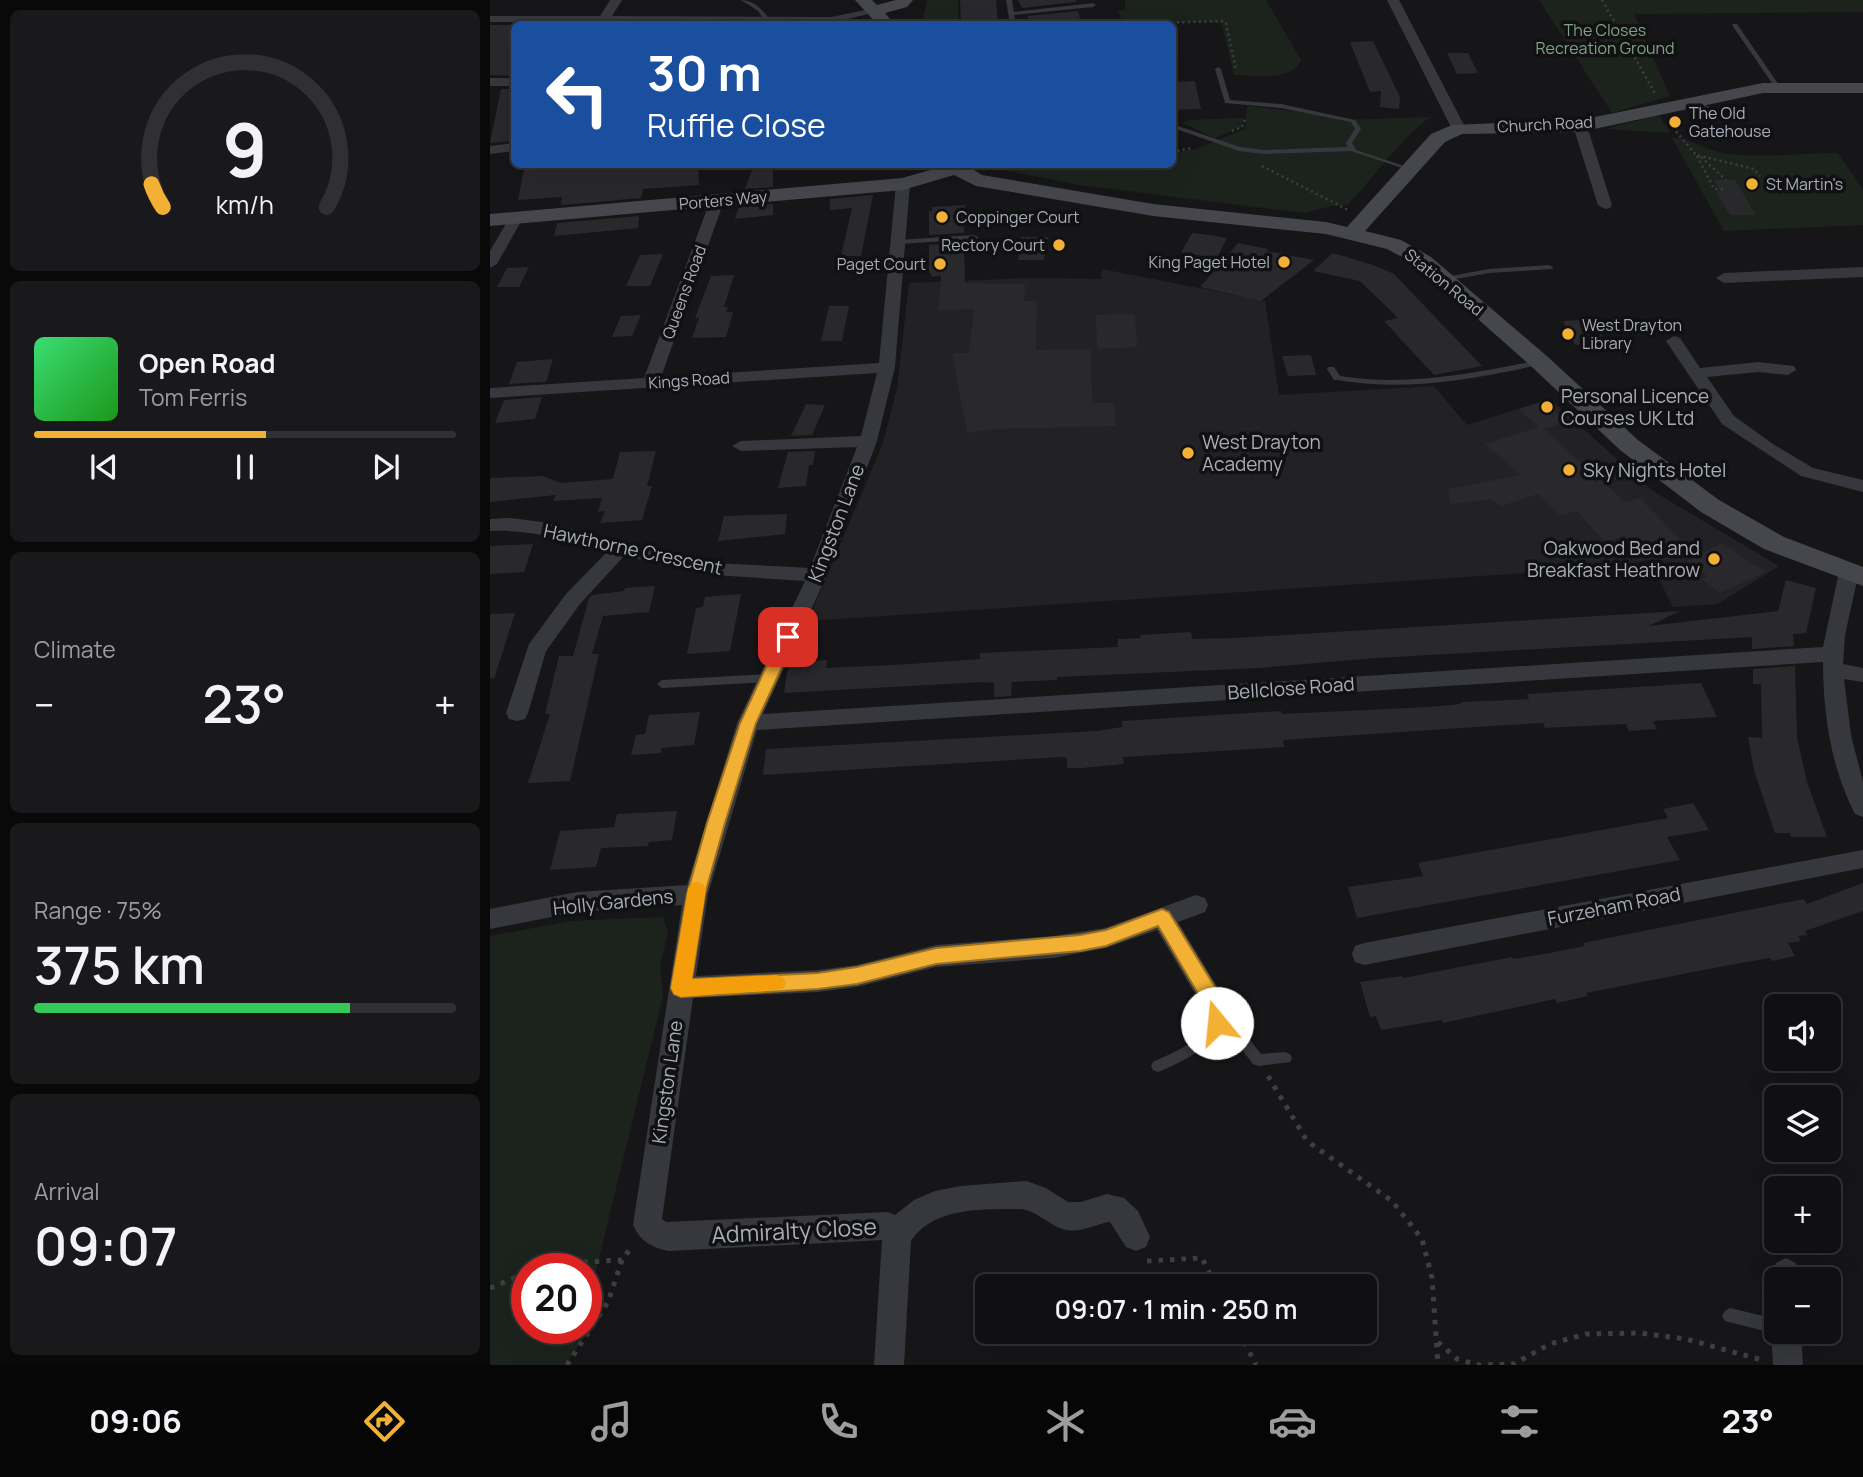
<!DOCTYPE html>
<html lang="en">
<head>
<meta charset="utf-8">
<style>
  :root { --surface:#101012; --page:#19191b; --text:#f1f3f6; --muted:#9c9d9f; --line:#303032; --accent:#f2b134 }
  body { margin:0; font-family:Manrope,sans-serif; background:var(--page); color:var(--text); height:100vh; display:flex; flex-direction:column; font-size:26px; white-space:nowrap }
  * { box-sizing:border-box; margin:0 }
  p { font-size:23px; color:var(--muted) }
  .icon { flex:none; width:38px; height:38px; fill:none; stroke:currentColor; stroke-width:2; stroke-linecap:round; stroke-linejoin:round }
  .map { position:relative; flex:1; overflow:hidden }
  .side { display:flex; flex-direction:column; gap:10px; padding:10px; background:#09090a; width:490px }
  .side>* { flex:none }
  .banner { position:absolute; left:21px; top:21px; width:665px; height:147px; border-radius:10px; box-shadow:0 7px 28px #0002,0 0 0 2px var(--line); background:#1a4fa0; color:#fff; overflow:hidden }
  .tools { position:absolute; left:1274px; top:994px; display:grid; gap:14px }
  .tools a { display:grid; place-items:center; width:77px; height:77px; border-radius:10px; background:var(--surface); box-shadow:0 7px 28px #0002,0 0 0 2px var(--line); font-size:35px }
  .speed { position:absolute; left:21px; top:1253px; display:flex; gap:14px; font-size:35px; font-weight:700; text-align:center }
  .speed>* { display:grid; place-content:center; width:91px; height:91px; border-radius:50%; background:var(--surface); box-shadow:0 7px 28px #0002,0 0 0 2px var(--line); line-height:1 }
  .speed .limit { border:10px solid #d22; background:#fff; color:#111 }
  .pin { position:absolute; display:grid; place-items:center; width:60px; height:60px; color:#fff; margin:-30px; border-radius:14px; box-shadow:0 4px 10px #0006 }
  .me { position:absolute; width:77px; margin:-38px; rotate:343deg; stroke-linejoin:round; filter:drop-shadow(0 0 5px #0008) }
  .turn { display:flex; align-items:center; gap:24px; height:147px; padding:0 21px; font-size:32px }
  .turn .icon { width:91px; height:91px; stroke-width:2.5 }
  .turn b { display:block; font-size:49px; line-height:60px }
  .big { font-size:52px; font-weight:600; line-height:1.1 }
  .side .card { flex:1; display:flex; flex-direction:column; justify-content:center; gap:10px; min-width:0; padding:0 24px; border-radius:10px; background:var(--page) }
  .side .dial { align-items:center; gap:0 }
  .dial svg { height:182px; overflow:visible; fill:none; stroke:var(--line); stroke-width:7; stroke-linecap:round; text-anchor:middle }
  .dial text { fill:var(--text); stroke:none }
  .song { display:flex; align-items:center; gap:21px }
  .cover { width:84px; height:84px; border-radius:10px; background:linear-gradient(135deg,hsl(140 70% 55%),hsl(120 70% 35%)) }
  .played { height:7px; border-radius:4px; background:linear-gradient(90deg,var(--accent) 55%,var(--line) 55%) }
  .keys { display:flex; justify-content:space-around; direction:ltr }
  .heat { display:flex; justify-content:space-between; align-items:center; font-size:38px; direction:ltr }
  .charge { height:10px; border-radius:5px; background:linear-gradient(90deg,#34c759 75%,var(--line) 0) }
  .trip { position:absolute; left:485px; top:1274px; width:402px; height:70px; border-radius:10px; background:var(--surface); box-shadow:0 7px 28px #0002,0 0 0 2px var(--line); font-weight:600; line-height:70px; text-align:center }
  .dock { display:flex; height:112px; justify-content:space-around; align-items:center; background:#060607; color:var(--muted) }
  .dock .icon { width:49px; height:49px }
  .dock .active { color:var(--accent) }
  .dock b { font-size:32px; color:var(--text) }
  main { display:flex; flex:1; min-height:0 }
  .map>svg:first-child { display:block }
  .built { fill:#222225 }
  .green { fill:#1c231d; fill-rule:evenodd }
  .building { fill:#29292c }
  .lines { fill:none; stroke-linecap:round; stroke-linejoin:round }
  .path-far1 { stroke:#3d3f44; stroke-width:2.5; stroke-dasharray:2 3.5; stroke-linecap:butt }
  .path { stroke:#3d3f44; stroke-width:5; stroke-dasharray:4.5 7; stroke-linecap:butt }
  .lane { fill:#37383d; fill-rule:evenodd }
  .street { fill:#37383d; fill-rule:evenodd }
  .secondary { fill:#45474d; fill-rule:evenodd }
  .route { fill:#f2b134; stroke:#9d7322; stroke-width:2 }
  .slow { fill:#f59e0b }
  .poi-dot { fill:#f2b134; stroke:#111113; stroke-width:2.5 }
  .labels { text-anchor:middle; stroke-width:7; stroke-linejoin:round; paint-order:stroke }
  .far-park-label { font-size:16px; fill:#7fa381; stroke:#111113 }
  .far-poi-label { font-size:16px; fill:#a8adb8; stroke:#111113; text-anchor:start }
  .far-street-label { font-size:16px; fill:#a8adb8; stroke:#111113 }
  .poi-label { font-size:19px; fill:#a8adb8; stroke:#111113; text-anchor:start }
  .street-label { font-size:19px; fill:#a8adb8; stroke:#111113 }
  .near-street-label { font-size:23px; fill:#a8adb8; stroke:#111113 }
</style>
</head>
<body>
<main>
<section class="side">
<div class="card dial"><svg viewBox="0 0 100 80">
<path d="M14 69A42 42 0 1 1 86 69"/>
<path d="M14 69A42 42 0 0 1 9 59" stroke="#f2b134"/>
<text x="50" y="56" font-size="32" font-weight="700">9</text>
<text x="50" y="72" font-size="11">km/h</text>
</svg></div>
<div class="card">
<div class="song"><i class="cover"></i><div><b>Open Road</b><p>Tom Ferris</p></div></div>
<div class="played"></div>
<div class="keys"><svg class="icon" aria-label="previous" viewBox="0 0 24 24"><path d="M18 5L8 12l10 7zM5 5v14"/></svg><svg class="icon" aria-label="pause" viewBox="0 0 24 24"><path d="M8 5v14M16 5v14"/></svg><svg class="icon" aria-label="next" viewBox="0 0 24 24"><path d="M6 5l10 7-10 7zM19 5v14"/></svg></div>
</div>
<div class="card"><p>Climate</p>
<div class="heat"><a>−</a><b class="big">23°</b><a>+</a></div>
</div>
<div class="card"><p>Range · 75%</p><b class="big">375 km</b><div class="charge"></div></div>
<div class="card"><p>Arrival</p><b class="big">09:07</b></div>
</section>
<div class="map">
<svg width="1373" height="1365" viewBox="0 0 1373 1365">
  <rect width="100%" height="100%" fill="#161618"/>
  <path class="built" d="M612,269L775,301L789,395L944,386L977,425L1060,399L1163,491L1289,566L1228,604L1183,607L1159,560L1124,567L318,621L393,443L407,388L419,283L541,278L611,279Z"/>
  <g class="green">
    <path d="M437,0H468L469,24H432Z"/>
    <path d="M635,0H776L811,60C803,82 764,75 744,75L732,24L724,22L624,24L634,23L627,11L635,10Z"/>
    <path d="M1049,0H1373V12L1144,14L1180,96L1122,113Z"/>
    <path d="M757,106L820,113L852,120L940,117C908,141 885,177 857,205L842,206L815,213L589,185L489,165L682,164L683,153L706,149L755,129Z"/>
    <path d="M1169,115L1180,133L1117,129L1119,128Z"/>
    <path d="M754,118L751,127L725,138L693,123L699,120Z"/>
    <path d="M1182,138C1201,138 1218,152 1239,154C1274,158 1313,153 1348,153L1373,190V225L1234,231Z"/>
    <path d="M173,917L178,933L170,966L173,996L101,1291L107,1320L75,1365H0V936L81,921ZM37,1269H96V1328H37Z"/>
  </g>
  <g class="building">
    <path d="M470,0H506L508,24H471Z"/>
    <path d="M528,0H586V2L532,8Z"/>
    <path d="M588,11L591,23L541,24L537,16Z"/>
    <path d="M0,25H24V76L0,75Z"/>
    <path d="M883,41L910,97L909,109L890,107L891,91L880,92L860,42Z"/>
    <path d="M957,53H978L988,73L967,74Z"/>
    <path d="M705,81L711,109L682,110V82Z"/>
    <path d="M24,89V141L0,143L11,89Z"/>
    <path d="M35,164H208L209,185L153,189L151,198L71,205L72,197L28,200Z"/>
    <path d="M283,168V187L255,189L262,170Z"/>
    <path d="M1224,180H1245L1266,215H1240L1226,192L1230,191Z"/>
    <path d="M383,195L371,256H351L362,208L340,210V199Z"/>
    <path d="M283,204V215L245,219L249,207Z"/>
    <path d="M475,205L474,233L439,235V211H442V207Z"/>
    <path d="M149,216L148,228L64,236L67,223Z"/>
    <path d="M702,233L720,235L737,238L727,258L691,253Z"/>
    <path d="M531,237H558L554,260H528Z"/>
    <path d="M474,242L475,283L535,284L534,301H547L546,350L601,349L602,403H624L626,426L506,429L477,433L462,353H479L484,309L448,310L451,276L442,277L439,270V245Z"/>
    <path d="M748,243L778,249L777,251L824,260L771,301L710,287Z"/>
    <path d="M843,253L883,265L904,274L992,366L944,375L894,321L908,318L870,281L823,271Z"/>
    <path d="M173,254L160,286H136L150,255Z"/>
    <path d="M39,267L29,287H7L17,268Z"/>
    <path d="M244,275L234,307H238L236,312H243L236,337L202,338L209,318H205L221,276Z"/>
    <path d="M339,306H359L352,341H331Z"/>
    <path d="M645,314L647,347L607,349L606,315Z"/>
    <path d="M151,315L142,336L122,337L131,316Z"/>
    <path d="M1103,319L1116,343L1085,345L1073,321Z"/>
    <path d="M821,355L826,375L798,376L792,356Z"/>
    <path d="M63,359L56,382L19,384L27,362Z"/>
    <path d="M52,397L45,419L5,423L14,400Z"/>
    <path d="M1055,401L1077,422L1054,429L1135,502L1150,498L1191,540L1149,552L1135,536L1115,542L1087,511L1070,515L1048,494L1011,506L1001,499L960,504L958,489L1031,475L995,444L1049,427L1028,409Z"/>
    <path d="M316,404L335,405L322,435L301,436Z"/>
    <path d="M166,451L157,486H162L152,520L110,523L115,511L108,512L112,498L63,501L66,495L0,502V478L52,476L71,483L123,479L130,452Z"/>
    <path d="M325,451L323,465H319L316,486L288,488L298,452Z"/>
    <path d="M297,514L295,534L228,541L234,516Z"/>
    <path d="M1232,543L1254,558L1276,572L1230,593L1212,579L1217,576L1198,561Z"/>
    <path d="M43,544L34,572L0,574V546Z"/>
    <path d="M1296,580L1326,588L1316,633L1303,634L1304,646L1262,649V637L886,658L769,668L567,677V680L522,682L521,696L504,697V683L491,682L294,693L297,672L302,662L337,660L336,668L421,664L490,659V653L628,647V639L651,638L650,635L701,632L702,639L746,638L1190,611L1159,626L1288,611Z"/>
    <path d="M165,586L159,612L113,616L102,654H109L80,781L38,783L60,714H55L69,656H83L99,598L102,595L134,591L135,588Z"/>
    <path d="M251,594L240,651L197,654L206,608L213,607L215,597Z"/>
    <path d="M25,613L4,679L0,678V614Z"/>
    <path d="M1305,666L1307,737L1317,782L1337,837H1301L1300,833H1285L1264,770L1258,737L1272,738L1271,684H1263V669Z"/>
    <path d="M1211,683L1227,717L1163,721L1167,729L1139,731L1136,724L1055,728L1053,723L1001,726L793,740L794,747L633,757L634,764L592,768H577V758L572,757L273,775L276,749L607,731L632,727V721L791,711L792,714L939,707L971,704L970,702L1039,699L1037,694Z"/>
    <path d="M210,712L204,745L172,748L171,753L141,755L146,735L155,734L159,715Z"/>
    <path d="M1203,803L1219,830L1177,837L1190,860L867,918L858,887L933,876L928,863L1178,818L1173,809Z"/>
    <path d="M187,811L182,840L159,842L158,846L111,848L106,867L60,870L70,831L124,827L127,814Z"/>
    <path d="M1373,883V911L1315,931L1317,935L1308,936L1311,941L1298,943L1305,956L1282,961L1280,958L1234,966L1096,993L1098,996L1067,1003L1065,999L953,1023L952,1020L891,1030L886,1016L880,1017L870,982L912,976L913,978L1022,957L1023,959L1060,953L1094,946L1093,943L1314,899L1317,904Z"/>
  </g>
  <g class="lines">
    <g class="path-far1">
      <path d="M1112,0L1166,95"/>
      <path d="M643,24L733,21L736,23L746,70"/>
      <path d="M1179,123L1206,155L1264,169L1270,176"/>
      <path d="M742,131L752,127L756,117"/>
      <path d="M682,152L702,148"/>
      <path d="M1207,156L1224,189H1235"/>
      <path d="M1211,157L1236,180"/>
      <path d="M772,166L858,210"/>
    </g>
    <g class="path">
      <path d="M778,1076L817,1141L902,1201L932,1239L942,1278L948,1365"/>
      <path d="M657,1261L712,1258L726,1286"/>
      <path d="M48,1269L73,1263L132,1260"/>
      <path d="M0,1288L37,1273"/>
      <path d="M749,1332L766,1365"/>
      <path d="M948,1342L967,1359L989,1365L1024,1364L1060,1344L1096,1334L1150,1333L1196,1339L1272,1360"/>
      <path d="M77,1365L118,1302L132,1260L142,1246"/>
    </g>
    <g class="lane">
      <path d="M251,0C264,0 273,10 280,20L279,21H275L268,11Z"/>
      <path d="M516,0H522L524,12L603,3L606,5L603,7L524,15L526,24H520Z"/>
      <path d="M1243,24H1247L1291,88L1290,89H1286L1242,25Z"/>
      <path d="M728,67L731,69L740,100L791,104L865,120L871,129L862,143L866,150L923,169L918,170L861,151L774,154L749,151L686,129V127L688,126L750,147L774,150L858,147L856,143L865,129L861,122L791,108L735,103L725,69Z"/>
      <path d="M1203,100H1207L1227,112L1222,113L1203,102Z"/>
      <path d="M484,235L488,237L487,239L408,244L404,242L408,240Z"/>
      <path d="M1059,265L1063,267L1062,269L999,273L955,281L951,279L955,277L999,269Z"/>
      <path d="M1050,360H1053V364C985,379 916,392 847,380H844L837,369L838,367H844L850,376C918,387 983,373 1050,360Z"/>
      <path d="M279,674L284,678L279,682L172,688L167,684L172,680Z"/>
      <path d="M729,1005L734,1007L771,1054L795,1052L800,1054L802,1058L800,1062L768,1066L763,1064L732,1024C719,1049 697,1059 673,1070L668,1072L663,1070L661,1066L663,1062C682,1053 709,1043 719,1023C721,1018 722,1012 724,1007Z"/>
      <path d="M1240,1308L1286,1319V1332H1290L1286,1334L1235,1321L1232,1316L1235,1311Z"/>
    </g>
    <g class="street">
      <path d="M120,0H132L122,16L341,17L385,8L391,11L341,23L0,22V16H110Z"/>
      <path d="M897,0H909L976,129L974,132H964L962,129Z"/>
      <rect x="0" y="78" width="24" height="8"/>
      <path d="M1090,122L1097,126L1122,205L1120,208L1115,209L1108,205L1083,126Z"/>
      <path d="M24,143V151L0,154V146Z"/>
      <path d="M302,164H316V165L309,169Z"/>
      <path d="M413,180L420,184L405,367L387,441L337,575L273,714L1333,647L1349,572L1352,567H1366L1369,572L1355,635L1353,664L1373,668V682L1354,679L1361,735L1373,782V817L1365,814C1341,768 1333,713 1333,662L267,730L218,894L206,976L328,970L367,965L446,945L563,936L615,928L706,895L715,898L718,905L715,912L688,922L742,1011L738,1019L729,1022L720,1019L667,930L616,948L563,958L446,967L367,987L328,992L203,998L172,1219L176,1222L397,1212L405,1215L424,1200L445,1191L471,1186L536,1181L556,1188L578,1202H591L617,1194L634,1198L648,1211L660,1237L656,1247L646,1251L636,1247L620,1222C605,1224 592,1233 576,1230C559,1226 547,1210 530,1209C495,1209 442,1207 421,1241L414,1365H384L392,1240L179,1251C162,1248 150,1241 143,1225L192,905L87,912L0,929V909L87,892L197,885L247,723L315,581L225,575L134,556L90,604L56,651L38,713L35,719L27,721L19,719L16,713L39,644L76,594L117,552C78,540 41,529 0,531V519L21,518L59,523L131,543L225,563L320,568L367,447L251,451L242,446L251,441L371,436L387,373L0,398V388L154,378L220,201L227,197L234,201L171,377L389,363L406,184Z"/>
      <path d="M26,214L33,218L7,264L0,268V251L21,215Z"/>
      <path d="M1373,267V277L1234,283L1226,278L1234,273Z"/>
      <path d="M1184,336L1190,338L1210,368L1268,362L1304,366L1306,370L1298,375L1268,372L1217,377L1244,416L1283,444L1323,468L1373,480V492L1311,476L1232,424L1176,341Z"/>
      <path d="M1373,850V868L874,965L865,962L862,954L865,946L874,943Z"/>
      <path d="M1296,1258L1306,1263L1311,1279H1286V1290L1281,1279L1286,1263Z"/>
      <path d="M1285,1321L1286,1332H1311L1313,1365H1283L1281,1332Z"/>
    </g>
    <g class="secondary">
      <path d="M365,0H382L387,5L406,0H423L417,7L395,13L404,24H387Z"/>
      <path d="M1273,83H1373V93H1273L1090,132L972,134L955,142L875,231L911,240L941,257L1058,357L1148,440L1229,500L1294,537L1373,567V586L1274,549L1211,512L1130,450L1042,367L927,265L897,249L836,234L663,216L486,186L464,175L413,190L0,226V214L412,178L451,167L450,164H474L492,175L663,204L836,222L857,227L941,134L962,125L1090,120Z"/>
    </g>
  </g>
  <path class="route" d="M298,631L306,637L266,723L235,823L215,894L202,979L328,973L367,967L446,948L590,935L616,930L672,909L679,912L736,1005L739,1011L734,1029L727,1032L720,1029L717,1023L719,1012L668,926L616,946L590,951L446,964L367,984L328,989L191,997L184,994L181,988L197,894L217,823L250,723L290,637Z"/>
  <path class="slow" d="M207,882L213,884L216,889L202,979L286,975L293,977L296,983L293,989L191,997L184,994L181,988L198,889L201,884Z"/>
  <g class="poi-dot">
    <circle cx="1185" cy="122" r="7"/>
    <circle cx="1262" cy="184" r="7"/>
    <circle cx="452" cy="217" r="7"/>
    <circle cx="569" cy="245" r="7"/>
    <circle cx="794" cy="262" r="7"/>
    <circle cx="450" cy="264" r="7"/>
    <circle cx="1078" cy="334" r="7"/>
    <circle cx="1057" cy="407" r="7"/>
    <circle cx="698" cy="453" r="7"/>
    <circle cx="1079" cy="470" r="7"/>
    <circle cx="1224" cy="559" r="7"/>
  </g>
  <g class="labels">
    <g class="far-park-label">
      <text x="1115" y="36">The Closes<tspan x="1115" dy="18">Recreation Ground</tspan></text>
    </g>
    <g class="far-poi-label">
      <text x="1199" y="119">The Old<tspan x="1199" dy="18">Gatehouse</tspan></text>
      <text x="1276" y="190">St Martin's</text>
      <text x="466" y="223">Coppinger Court</text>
      <text x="555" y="251" text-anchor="end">Rectory Court</text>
      <text x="780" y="268" text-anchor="end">King Paget Hotel</text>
      <text x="436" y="270" text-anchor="end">Paget Court</text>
      <text x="1092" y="331">West Drayton<tspan x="1092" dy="18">Library</tspan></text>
    </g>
    <g class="far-street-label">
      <text transform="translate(1055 124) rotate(-3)" y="6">Church Road</text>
      <text transform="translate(233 200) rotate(-5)" y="6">Porters Way</text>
      <text transform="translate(954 282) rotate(39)" y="6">Station Road</text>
      <text transform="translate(194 292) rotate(-70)" y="6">Queens Road</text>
      <text transform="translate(199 380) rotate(-4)" y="6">Kings Road</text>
    </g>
    <g class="poi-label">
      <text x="1071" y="403">Personal Licence<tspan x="1071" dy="22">Courses UK Ltd</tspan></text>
      <text x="712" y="449">West Drayton<tspan x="712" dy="22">Academy</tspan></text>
      <text x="1093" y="477">Sky Nights Hotel</text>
      <text x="1210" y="555" text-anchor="end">Oakwood Bed and<tspan x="1210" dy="22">Breakfast Heathrow</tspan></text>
    </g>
    <g class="street-label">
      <text transform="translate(346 523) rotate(-69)" y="7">Kingston Lane</text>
      <text transform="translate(143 549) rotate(12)" y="7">Hawthorne Crescent</text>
      <text transform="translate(801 688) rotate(-4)" y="7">Bellclose Road</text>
      <text transform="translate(123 902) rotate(-6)" y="7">Holly Gardens</text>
      <text transform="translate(1124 906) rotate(-11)" y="7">Furzeham Road</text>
      <text transform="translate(177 1082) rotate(-82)" y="7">Kingston Lane</text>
    </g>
    <g class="near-street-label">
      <text transform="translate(304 1231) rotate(-3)" y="8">Admiralty Close</text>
    </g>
  </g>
</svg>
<div class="tools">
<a><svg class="icon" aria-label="sound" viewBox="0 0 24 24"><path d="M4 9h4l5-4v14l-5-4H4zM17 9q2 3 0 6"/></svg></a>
<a><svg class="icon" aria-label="layers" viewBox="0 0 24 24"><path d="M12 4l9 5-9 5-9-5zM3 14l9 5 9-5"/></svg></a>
<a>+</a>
<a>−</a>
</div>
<div class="speed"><div class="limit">20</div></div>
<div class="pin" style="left:298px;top:637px;background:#d93025"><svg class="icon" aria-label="arrive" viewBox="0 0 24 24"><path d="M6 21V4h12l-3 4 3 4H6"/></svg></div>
<svg class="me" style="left:727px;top:1023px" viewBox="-20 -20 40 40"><circle r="19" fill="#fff"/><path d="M0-13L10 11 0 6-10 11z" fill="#f2b134"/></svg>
<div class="trip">09:07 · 1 min · 250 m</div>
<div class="banner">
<div class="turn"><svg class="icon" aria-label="left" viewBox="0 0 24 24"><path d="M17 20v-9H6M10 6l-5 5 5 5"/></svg><div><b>30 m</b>Ruffle Close</div></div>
</div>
</div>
</main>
<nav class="dock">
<b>09:06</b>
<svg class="icon active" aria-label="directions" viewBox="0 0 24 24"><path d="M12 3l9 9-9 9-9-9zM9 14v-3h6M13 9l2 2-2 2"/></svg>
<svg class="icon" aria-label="music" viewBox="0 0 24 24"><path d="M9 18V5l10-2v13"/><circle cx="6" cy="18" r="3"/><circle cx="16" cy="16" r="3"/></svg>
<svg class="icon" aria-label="phone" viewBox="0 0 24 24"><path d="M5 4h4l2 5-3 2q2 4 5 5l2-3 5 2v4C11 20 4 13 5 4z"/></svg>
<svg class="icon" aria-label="climate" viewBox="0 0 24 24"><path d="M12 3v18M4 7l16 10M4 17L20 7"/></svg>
<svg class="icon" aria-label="car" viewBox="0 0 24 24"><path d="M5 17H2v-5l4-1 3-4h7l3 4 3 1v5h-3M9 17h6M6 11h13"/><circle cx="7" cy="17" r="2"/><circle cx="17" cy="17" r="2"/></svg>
<svg class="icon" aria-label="filters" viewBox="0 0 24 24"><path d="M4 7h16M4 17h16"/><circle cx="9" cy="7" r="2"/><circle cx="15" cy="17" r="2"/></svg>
<b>23°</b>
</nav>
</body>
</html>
